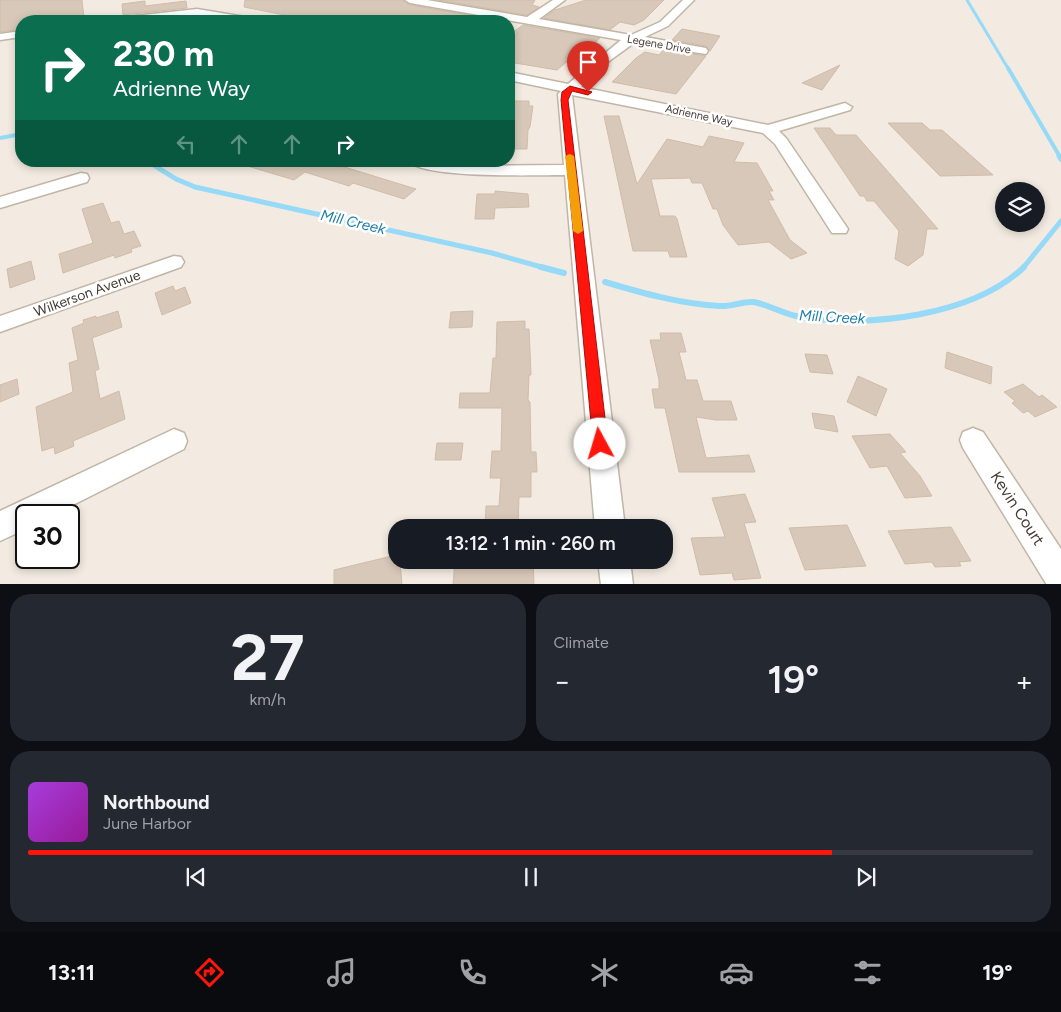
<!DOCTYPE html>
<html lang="en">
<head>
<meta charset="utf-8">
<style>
  :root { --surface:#171b24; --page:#242831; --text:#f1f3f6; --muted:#9ea1a6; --line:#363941; --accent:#ff150c }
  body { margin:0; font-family:Figtree,sans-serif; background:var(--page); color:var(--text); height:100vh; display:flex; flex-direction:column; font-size:19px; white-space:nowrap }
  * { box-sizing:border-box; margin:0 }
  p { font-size:16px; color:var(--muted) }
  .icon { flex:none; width:28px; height:28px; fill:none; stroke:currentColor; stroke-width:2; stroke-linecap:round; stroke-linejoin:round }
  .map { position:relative; height:584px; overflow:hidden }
  .side { display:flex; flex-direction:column; gap:10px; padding:10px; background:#0d0f14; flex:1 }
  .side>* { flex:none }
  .hud { position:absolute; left:15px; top:15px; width:500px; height:152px; border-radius:20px; box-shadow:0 2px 8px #0003; background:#0b6e4f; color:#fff; overflow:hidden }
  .controls { position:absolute; left:995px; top:182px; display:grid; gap:10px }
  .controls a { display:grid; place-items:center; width:50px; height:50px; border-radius:50%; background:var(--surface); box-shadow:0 2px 8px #0003; font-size:25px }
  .speed { position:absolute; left:15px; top:504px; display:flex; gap:10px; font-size:25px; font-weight:700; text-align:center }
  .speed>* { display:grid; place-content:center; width:65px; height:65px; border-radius:50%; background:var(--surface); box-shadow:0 2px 8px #0003; line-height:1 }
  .speed .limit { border:2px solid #111; border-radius:8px; background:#fff; color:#111 }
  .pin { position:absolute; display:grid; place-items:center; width:42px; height:42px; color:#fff; margin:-51px -21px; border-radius:50% 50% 50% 0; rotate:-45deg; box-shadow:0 0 5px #0007 }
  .pin .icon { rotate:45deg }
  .me { position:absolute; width:55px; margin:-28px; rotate:354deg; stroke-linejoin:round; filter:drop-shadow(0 0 4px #0008) }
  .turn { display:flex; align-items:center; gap:18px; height:105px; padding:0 15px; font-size:22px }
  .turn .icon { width:65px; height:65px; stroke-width:2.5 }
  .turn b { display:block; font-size:35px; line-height:42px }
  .lanes { display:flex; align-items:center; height:48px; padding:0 15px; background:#0003; justify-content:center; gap:25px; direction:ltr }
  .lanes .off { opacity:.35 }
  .big { font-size:38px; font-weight:600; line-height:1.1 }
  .side .card { flex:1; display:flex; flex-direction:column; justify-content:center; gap:8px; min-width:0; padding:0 18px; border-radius:20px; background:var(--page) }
  .side .dial { align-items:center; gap:0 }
  .dial b { font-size:65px; line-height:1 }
  .song { display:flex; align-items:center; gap:15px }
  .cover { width:60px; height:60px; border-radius:8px; background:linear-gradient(135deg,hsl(280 70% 55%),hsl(300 70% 35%)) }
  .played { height:5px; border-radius:2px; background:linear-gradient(90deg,var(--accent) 80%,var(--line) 80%) }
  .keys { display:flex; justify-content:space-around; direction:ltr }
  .heat { display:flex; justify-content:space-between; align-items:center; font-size:28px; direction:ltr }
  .side .tiles { flex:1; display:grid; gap:10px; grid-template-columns:1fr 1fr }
  .card:last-child { grid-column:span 2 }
  .trip { position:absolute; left:388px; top:519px; width:285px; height:50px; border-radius:20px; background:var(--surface); box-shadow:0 2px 8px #0003; font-weight:600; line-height:50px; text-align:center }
  .dock { display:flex; height:80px; justify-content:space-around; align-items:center; background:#090b0e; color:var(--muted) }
  .dock .icon { width:35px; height:35px }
  .dock .current { color:var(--accent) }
  .dock b { font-size:22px; color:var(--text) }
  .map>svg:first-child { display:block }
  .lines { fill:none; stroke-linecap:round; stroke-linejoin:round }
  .stream-far3 { stroke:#96daf7; stroke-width:3 }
  .stream-far2 { stroke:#96daf7; stroke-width:4 }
  .stream-far1 { stroke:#96daf7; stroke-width:5 }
  .stream { stroke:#96daf7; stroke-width:6 }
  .building { fill:#d8c8b9; stroke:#d1bca8 }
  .minor-casing { stroke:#c1b5a6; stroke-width:3 }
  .minor { fill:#fff; fill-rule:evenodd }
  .route { fill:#ff150c; stroke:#a60e08 }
  .slow { fill:#f59e0b }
  .labels { text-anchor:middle; stroke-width:5; stroke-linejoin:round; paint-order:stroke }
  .far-street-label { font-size:11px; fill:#443b32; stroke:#fff }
  .street-label { font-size:14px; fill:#443b32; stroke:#fff }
  .water-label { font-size:15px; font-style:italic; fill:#1f7ea8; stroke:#fff }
  .near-street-label { font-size:16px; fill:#443b32; stroke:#fff }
</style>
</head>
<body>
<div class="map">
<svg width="1061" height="585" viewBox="0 0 1061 585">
  <rect width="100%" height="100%" fill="#f3ebe1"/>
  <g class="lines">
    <path class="stream-far3" d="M967,0L1009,70"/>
    <g class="stream-far2">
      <path d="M1008,68L1060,157"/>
      <path d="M0,138L21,134"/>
    </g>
    <g class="stream-far1">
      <path d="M1059,156L1061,159"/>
      <path d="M147,161L176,179L195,187L492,253L545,268"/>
      <path d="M1023,268L1061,221"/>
    </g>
    <g class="stream">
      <path d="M541,267L564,273"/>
      <path d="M605,282C642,293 681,304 720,306C731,307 742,301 754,302C770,305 784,315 801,317C868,328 973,316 1024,267"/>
    </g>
  </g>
  <g class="building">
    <path d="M0,0H82L84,18L55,21H21V29L0,32Z"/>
    <path d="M245,0H403L410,5L503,21H315L244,7Z"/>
    <path d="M438,0H535L532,5L539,7L527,15Z"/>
    <path d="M586,0H664L644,20L634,25L620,22L610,30L544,18L555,10Z"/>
    <path d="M145,1V6L186,1L187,8L123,15L122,4Z"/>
    <path d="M523,25L600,38L591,46L582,49L557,70L509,62V39L518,34L512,33Z"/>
    <path d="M682,29L720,36L710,51L706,46L672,40Z"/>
    <path d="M664,49L706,56L676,94L612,82L636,58L645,52L659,55Z"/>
    <path d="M840,65L822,90L802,83Z"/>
    <path d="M514,101H529V106H533L530,127L528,130L527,149H511Z"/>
    <path d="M604,116H619L637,184L667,139L703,147L709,136L744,143L734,162L757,163L773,191H769L774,200H768L790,240L807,253L791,259L769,242L738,245L723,225L717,209H713L702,183H692L690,178L651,179L660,216H675L677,219L687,257H670L668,251H633Z"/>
    <path d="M888,123H922L930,130H942L993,175L940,176Z"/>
    <path d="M814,128H830L836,135H856L938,229H927L923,255L908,266L895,259L899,231L874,201H867L864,196H860Z"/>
    <path d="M245,161H325L416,189L404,199L353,183L349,186L305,172L294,180L244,165Z"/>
    <path d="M495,191L528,194L529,207L495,208L494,219H475L477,194H495Z"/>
    <path d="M103,203L111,223L119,221L124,234L134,231L141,246L131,249L132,252L115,258L114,255L63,273L59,254L93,243L82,209Z"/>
    <path d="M31,261L35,279L10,288L7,269Z"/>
    <path d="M173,286L175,291L185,287L191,303L162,315L155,293Z"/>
    <path d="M118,311L122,327L92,338L99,369L95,371L100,399L119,391L125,419L73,441L74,446L55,454L54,447L42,451L36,407L73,392L69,363L78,360L72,328L84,323L83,320L96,316V318Z"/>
    <path d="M473,311L472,327L449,328L451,312Z"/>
    <path d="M525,321V329H529L531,375H529L528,400L530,402L531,452H536L537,472H531V497H519L518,528H485L486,506H499L501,478H490L492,451H501L502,408H459L460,393H490L493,358H496L497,322Z"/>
    <path d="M660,333H681L686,352H679L686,380H697L703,401H731L737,420H716L696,417L706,458L749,455L755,472H679L665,408H655L652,389H659V380L650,340H661Z"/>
    <path d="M947,352L992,367L991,384L945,368Z"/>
    <path d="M805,354L827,355L833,374L810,372Z"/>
    <path d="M858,376L887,389L876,416L847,402Z"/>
    <path d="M17,379L19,394L0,402V385Z"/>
    <path d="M1023,384L1039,397L1042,395L1057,407L1035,417L1028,411L1023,413L1012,403L1015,401L1004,392Z"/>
    <path d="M812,413L834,416L838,432L815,428Z"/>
    <path d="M890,434L906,452L900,453L920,476L932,496L905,498L887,466L870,468L852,436Z"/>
    <path d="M437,443H463L461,460H435Z"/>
    <path d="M745,494L756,522L744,523L761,578L734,580L732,573L700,575L691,538L725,537L712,498Z"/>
    <path d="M847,525L866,566L805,570L789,528Z"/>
    <path d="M951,527L971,561L959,562L961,566L935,567L932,562L905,564L888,531Z"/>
    <path d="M396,555V560H400L402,585H334V570Z"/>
    <path d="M455,560H533L534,585H453Z"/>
  </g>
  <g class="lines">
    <defs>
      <g id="minor">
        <path d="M405,0H427L527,17L553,0H565L539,19L631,35L660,22L683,0H694L668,26L645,37L706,48L708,51L706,54L634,43L605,64L581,87L768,125L845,103L852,107L850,110L779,131L786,138L848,229L846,233H832L775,144L763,133L572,95L625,528H595L565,175C540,175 421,179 409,161H444L469,166L564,165L558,94L561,91L509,80V72L568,84L621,40L410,3Z"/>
        <path d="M197,9L258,19L259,21C238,22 218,15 197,15C169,15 140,23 112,21L117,18Z"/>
        <path d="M21,31V37L0,40V34Z"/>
        <path d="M81,173L87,174L89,178L87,182L0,208V197Z"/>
        <path d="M174,256L181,257L184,262L181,267L0,332V316Z"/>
        <path d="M973,428L983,432L1061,549V585H1047L963,448L960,440L963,432Z"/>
        <path d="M174,429L184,433L187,441L184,449L53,515H26V529L0,541V511Z"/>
        <path d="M598,560H630L633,585H601Z"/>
      </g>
    </defs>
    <use href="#minor" class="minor-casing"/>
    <use href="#minor" class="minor"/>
  </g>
  <path class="route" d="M570,86L592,92L588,95L572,91L568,100L608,444L606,448L600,450L595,448L593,444L561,100L562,92Z"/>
  <path class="slow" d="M570,154L574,156L583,231L578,234L573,231L565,156Z"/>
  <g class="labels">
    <g class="far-street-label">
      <text transform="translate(659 44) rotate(10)" y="4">Legene Drive</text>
      <text transform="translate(699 115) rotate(12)" y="4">Adrienne Way</text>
    </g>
    <g class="street-label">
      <text transform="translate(87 293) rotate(-20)" y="5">Wilkerson Avenue</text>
    </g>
    <g class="water-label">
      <text transform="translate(353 222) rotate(13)" y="5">Mill Creek</text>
      <text transform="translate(832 317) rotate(3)" y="5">Mill Creek</text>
    </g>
    <g class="near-street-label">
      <text transform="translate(1018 508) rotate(57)" y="6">Kevin Court</text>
    </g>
  </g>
</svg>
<div class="controls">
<a><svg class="icon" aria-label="layers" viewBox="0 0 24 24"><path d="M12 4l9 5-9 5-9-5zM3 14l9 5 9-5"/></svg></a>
</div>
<div class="speed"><div class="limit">30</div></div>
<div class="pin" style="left:588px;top:92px;background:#d93025"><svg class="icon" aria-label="arrive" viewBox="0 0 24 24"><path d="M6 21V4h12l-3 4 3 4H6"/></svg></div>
<svg class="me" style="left:600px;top:444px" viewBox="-20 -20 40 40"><circle r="19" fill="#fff"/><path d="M0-13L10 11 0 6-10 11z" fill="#ff150c"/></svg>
<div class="trip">13:12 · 1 min · 260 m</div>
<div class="hud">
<div class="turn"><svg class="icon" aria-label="right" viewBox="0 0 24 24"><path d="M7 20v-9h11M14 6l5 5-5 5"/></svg><div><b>230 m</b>Adrienne Way</div></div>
<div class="lanes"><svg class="icon off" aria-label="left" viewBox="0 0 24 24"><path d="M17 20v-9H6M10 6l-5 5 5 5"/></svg><svg class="icon off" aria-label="ahead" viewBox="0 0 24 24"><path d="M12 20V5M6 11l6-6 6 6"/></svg><svg class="icon off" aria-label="ahead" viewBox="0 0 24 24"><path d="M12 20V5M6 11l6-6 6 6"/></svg><svg class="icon" aria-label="right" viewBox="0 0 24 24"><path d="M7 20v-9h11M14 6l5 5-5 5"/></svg></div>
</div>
</div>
<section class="side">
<div class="tiles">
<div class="card dial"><b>27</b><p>km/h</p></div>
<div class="card"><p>Climate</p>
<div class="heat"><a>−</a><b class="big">19°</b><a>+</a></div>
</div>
<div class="card">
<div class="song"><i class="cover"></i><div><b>Northbound</b><p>June Harbor</p></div></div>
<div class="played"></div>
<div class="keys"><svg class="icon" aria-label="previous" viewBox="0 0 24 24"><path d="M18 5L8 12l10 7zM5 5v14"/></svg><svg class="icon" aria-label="pause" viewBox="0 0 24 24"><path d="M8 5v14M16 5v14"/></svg><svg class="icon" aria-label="next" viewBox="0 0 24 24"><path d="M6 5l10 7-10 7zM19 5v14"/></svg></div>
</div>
</div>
</section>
<nav class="dock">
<b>13:11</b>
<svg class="icon current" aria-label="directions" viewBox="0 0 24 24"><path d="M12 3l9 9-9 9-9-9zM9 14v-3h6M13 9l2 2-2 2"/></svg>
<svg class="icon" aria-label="music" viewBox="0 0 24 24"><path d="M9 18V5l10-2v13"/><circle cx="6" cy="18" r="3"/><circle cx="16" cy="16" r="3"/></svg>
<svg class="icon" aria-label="phone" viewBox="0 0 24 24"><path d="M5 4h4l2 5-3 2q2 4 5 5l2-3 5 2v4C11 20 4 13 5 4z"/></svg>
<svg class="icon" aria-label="climate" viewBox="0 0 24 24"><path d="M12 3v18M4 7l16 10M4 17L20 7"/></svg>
<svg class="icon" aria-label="car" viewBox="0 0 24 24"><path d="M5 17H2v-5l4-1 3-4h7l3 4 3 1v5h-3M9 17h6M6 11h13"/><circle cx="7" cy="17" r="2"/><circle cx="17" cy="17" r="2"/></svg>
<svg class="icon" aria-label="filters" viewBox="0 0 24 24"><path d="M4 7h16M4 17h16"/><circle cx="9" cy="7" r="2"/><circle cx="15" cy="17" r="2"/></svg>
<b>19°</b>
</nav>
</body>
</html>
